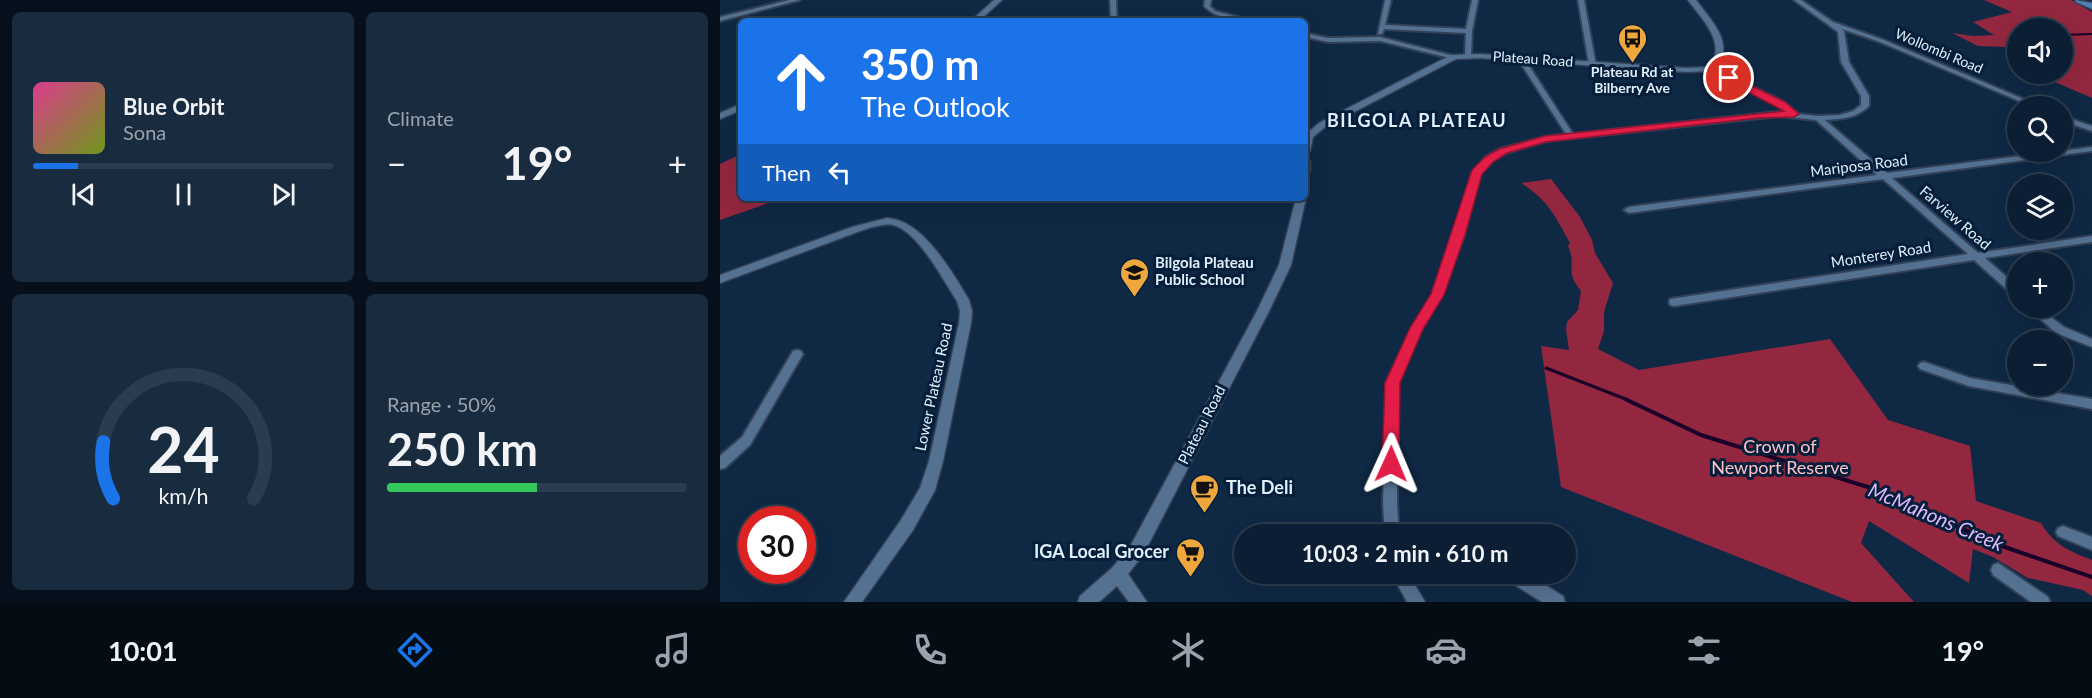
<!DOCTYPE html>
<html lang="en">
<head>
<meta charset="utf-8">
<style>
  :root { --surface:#0b1e33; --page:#192b3f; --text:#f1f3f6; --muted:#9aa2ac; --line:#2b3c4e; --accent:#1a73e8 }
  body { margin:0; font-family:Lato,sans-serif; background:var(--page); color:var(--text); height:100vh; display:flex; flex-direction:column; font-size:22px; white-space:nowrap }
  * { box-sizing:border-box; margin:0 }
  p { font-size:20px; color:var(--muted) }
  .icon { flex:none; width:33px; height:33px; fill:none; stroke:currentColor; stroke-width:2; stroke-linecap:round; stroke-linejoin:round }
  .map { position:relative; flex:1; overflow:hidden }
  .drawer { display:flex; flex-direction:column; gap:12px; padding:12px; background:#06101c; width:720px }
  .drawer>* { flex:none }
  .top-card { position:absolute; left:18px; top:18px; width:570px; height:183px; border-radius:9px; box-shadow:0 6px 24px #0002,0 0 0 2px var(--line); background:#1a73e8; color:#fff; overflow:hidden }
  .buttons { position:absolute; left:1287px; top:18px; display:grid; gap:12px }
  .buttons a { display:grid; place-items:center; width:66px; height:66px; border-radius:50%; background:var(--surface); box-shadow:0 6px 24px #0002,0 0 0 2px var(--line); font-size:30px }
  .speed { position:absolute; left:18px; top:506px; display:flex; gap:12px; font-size:30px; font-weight:700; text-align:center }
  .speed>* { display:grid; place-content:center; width:78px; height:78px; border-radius:50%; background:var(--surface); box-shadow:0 6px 24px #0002,0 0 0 2px var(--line); line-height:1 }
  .speed .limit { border:9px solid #d22; background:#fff; color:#111 }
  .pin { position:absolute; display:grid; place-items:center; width:51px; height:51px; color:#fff; margin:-26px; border:3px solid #fff; border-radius:50%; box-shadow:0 2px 6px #0007 }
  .me { position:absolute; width:66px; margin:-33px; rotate:1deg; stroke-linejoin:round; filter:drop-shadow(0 0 4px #0008) }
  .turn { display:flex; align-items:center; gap:21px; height:126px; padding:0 24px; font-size:27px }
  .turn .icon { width:78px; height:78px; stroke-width:2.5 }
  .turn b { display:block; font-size:42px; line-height:51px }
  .then { display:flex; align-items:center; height:57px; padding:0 24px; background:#0003; gap:12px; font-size:22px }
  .big { font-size:45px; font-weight:700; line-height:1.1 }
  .drawer .widget { flex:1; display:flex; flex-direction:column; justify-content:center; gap:9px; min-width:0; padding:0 21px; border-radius:9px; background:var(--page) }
  .drawer .dial { align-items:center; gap:0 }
  .dial svg { height:156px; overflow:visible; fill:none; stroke:var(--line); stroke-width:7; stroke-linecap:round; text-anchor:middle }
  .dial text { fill:var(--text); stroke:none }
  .song { display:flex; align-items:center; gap:18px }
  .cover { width:72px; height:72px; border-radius:9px; background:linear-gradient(135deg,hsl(330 70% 55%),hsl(80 70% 35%)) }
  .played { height:6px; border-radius:3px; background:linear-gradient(90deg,var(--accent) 15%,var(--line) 15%) }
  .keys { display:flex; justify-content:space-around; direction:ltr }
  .heat { display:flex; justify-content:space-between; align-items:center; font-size:33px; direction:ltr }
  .charge { height:9px; border-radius:4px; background:linear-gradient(90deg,#34c759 50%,var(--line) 0) }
  .drawer .tiles { flex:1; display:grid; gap:12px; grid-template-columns:repeat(2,1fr) }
  .trip { position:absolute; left:514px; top:524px; width:342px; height:60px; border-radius:30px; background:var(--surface); box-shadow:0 6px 24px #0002,0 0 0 2px var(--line); font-weight:700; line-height:60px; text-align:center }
  .tab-bar { display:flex; height:96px; justify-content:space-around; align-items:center; background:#040c14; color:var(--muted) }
  .tab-bar .icon { width:42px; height:42px }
  .tab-bar .selected { color:var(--accent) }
  .tab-bar b { font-size:27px; color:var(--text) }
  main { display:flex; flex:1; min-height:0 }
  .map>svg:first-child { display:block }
  .forest { fill:#932740 }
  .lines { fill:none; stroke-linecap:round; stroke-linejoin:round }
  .stream-far2 { stroke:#1b0029; stroke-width:2 }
  .stream-far1 { stroke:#1b0029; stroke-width:3 }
  .stream { stroke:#1b0029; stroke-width:4 }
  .minor-casing { stroke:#324157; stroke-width:4 }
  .tertiary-casing { stroke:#324157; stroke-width:3 }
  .primary-casing { stroke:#324157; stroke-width:3 }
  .minor { fill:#557191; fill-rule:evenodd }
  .tertiary { fill:#557191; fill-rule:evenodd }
  .primary { fill:#517eb0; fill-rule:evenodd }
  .route { fill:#e11d48; stroke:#92132f; stroke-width:1.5 }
  .labels { text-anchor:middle; stroke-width:6; stroke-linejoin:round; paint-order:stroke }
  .far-street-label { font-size:14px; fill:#e1eefc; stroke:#051e39 }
  .far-poi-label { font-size:14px; font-weight:bold; fill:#e1eefc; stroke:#051e39 }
  .street-label { font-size:15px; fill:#e1eefc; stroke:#051e39 }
  .poi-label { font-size:15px; font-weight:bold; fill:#e1eefc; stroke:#051e39; text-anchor:start }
  .far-district-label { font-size:18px; font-weight:bold; letter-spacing:1.5px; fill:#e1eefc; stroke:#051e39 }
  .near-park-label { font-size:18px; fill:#fdc1c7; stroke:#051e39 }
  .near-poi-label { font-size:18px; font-weight:bold; fill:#e1eefc; stroke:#051e39; text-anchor:start }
  .near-water-label { font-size:20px; font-style:italic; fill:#e3b9fe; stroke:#051e39 }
</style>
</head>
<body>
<main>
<section class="drawer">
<div class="tiles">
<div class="widget">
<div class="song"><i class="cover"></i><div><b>Blue Orbit</b><p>Sona</p></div></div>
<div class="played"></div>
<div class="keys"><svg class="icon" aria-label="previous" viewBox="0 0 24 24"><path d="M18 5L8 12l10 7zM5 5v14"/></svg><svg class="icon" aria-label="pause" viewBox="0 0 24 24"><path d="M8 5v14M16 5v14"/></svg><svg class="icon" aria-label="next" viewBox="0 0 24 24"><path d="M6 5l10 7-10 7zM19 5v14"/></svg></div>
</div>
<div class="widget"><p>Climate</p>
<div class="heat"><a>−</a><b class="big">19°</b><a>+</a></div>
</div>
<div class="widget dial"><svg viewBox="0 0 100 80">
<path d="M14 69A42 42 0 1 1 86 69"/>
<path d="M14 69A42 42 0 0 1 9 40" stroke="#1a73e8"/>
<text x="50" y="56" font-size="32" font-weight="700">24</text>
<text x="50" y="72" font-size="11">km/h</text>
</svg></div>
<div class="widget"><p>Range · 50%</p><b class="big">250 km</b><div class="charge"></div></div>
</div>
</section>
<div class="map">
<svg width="1372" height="602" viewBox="0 0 1372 602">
  <rect width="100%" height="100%" fill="#0f2844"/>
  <g class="forest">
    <path d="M1264,0H1351L1372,12V98L1323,77L1342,74V28H1298L1297,54L1285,47L1258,46L1232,33L1253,36L1274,35L1253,22L1292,12Z"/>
    <path d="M21,154V198H63L0,220V164Z"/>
    <path d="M831,179L860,217L872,240L875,253L893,283L884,312V331L878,349L919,370L1110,339L1168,420L1250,446L1256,501L1321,523C1334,545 1349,551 1372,560V596L1363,590L1308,578L1273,557L1253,549L1249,583L1149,521L1141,543L1194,602H1132L841,487L821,346L849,350L846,330L847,322L858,310L861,291C843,269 858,268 848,246L850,243C836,217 827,199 801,183Z"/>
  </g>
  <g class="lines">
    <path class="stream-far2" d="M1342,35L1372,34"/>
    <path class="stream-far1" d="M826,368L908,400"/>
    <path class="stream" d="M905,399L981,435L1151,488L1279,545L1372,577"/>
    <defs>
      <g id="minor">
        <path d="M69,0H80L0,21V17Z"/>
        <path d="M390,0H396L397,21H391Z"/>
        <path d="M485,0H491L490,6L495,11L533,21C517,21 495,18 484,6Z"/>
        <path d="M665,0H671L665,25L746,29L752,0H758L752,31L751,55L748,57L745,55L746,33L664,29L662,34H658Z"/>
        <path d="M858,0H864L876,66L869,64Z"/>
        <path d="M1074,0H1081L1113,22L1164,40L1320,106H1311L1160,42L1122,29L1124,31L1129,62L1149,96V106C1137,118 1122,119 1105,120L1167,173L1372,147V151L1172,178L1258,253L1372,236V242L1265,258L1298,287V296H1294L1254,260L954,306L950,305L949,302L950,299L1248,254L1163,179L909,213L904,210L909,207L1157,175L1096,120L1058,116L826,141L786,153L772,161L760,174L744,235L722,295L702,328L678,383L677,504L679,534H665L663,504L666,383L692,328L712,295L734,235L752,173L766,157L780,149L825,137L846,134L798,59L800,58H804L853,134L1058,112L1067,113L1058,106L988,71V67H991L1064,102L1078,114L1098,116L1120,115L1133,111L1141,105V96L1121,62L1118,32Z"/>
        <path d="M585,33L608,38L660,37L738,57L734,59L660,41L608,42L585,37Z"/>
        <path d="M1342,116L1372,126V131L1342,121Z"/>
        <path d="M1308,308H1319L1344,327L1372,339V347L1336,333Z"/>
        <path d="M77,350L81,351L83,354L30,445L5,468L0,469V456L22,437L73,351Z"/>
        <path d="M1204,362L1250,378L1372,399V409L1249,386L1200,369L1198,366L1200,363Z"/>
        <path d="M1343,526L1372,537V550L1338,536L1336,532L1338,528Z"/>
        <path d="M1278,563L1328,597L1330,602H1311L1273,575L1271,570L1273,565Z"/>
      </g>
      <g id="tertiary">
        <path d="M274,0H282L259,21H251Z"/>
        <path d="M968,0H976C992,22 1017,44 994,71L966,72L760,58L736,59L605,127L593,137L590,151L585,154V135L599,123L731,55L760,54L966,68L989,67C1008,44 982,19 968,0Z"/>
        <path d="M21,104V110L0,119V113Z"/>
        <path d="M585,158L590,161V171L585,174Z"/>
        <path d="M585,196L586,198L571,265L549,311L423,555L408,574L427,602H409L397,586L379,602H358L360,596L392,568L411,545L537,311L559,265L576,198H585Z"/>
        <path d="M167,218C203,220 232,272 249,300L252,311L251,323L223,461L215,490L193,530L142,602H124L181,520L200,488L209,461L239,323L240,311L237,301C223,280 198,231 173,225C162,223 150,228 140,231L0,283V275L132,227Z"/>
        <path d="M671,573H688L705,602H687Z"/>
        <path d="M783,573H806L843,596L845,602H822L785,579Z"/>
      </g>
      <path id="primary" d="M1355,0L1372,3V9L1356,2Z"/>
    </defs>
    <use href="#minor" class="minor-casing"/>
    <use href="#tertiary" class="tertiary-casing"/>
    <use href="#primary" class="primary-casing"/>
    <use href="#minor" class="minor"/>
    <use href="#tertiary" class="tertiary"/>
    <use href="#primary" class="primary"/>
  </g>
  <path class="route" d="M1009,75L1065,102L1079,114L1074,117L1038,118L826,142L787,153L773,162L762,174L745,235L724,295L703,329L680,383L679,464L677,469L671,471L665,469L662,464L665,383L690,328L711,294L752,170L765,157L779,149L825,136L1064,111L1005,80L1004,78Z"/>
  <defs>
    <symbol id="bus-pin" viewBox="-11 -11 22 30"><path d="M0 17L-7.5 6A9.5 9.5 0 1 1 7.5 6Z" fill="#f0a73e" stroke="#051e39"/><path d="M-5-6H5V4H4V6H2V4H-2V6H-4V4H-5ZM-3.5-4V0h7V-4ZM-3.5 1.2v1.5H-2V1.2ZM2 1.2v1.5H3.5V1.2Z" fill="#111"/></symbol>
    <symbol id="school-pin" viewBox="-11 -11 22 30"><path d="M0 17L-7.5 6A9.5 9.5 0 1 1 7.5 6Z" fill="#f0a73e" stroke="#051e39"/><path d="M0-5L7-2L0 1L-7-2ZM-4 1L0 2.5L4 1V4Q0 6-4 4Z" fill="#111"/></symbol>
    <symbol id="cafe-pin" viewBox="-11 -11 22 30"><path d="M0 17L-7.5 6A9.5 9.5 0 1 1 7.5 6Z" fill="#f0a73e" stroke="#051e39"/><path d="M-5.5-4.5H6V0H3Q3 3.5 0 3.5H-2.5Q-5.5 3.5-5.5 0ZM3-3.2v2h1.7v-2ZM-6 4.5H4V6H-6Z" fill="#111"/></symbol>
    <symbol id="supermarket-pin" viewBox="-11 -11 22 30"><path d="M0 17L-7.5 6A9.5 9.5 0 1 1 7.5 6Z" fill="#f0a73e" stroke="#051e39"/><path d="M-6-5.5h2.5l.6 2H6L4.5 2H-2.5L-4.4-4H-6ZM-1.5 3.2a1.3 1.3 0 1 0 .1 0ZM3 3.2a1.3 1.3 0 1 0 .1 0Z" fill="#111"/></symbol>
  </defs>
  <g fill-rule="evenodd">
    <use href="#bus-pin" x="896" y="22" width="33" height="45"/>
    <use href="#school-pin" x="398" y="256" width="33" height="45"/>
    <use href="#cafe-pin" x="468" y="472" width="33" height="45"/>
    <use href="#supermarket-pin" x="454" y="536" width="33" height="45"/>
  </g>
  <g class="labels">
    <g class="far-street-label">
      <text transform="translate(1219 51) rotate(23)" y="5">Wollombi Road</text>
      <text transform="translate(813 59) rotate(4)" y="5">Plateau Road</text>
    </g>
    <g class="far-poi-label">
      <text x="912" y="77">Plateau Rd at<tspan x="912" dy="16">Bilberry Ave</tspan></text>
    </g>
    <g class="street-label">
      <text transform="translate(1139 166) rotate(-7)" y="5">Mariposa Road</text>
      <text transform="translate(1235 218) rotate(41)" y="5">Farview Road</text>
      <text transform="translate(1161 255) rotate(-9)" y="5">Monterey Road</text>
      <text transform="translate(214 387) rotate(-78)" y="5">Lower Plateau Road</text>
      <text transform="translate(482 425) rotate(-63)" y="5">Plateau Road</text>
    </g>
    <g class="poi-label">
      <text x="435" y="268">Bilgola Plateau<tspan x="435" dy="17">Public School</tspan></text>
    </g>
    <g class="far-district-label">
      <text x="697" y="127">BILGOLA PLATEAU</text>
    </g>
    <g class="near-park-label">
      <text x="1060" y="453">Crown of<tspan x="1060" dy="21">Newport Reserve</tspan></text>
    </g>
    <g class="near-poi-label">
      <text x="506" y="494">The Deli</text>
      <text x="449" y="558" text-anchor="end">IGA Local Grocer</text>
    </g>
    <g class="near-water-label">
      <text transform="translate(1216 517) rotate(23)" y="7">McMahons Creek</text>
    </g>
  </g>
</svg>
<div class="buttons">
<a><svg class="icon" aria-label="sound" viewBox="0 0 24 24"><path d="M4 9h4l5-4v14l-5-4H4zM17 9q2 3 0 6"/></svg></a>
<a><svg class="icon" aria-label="search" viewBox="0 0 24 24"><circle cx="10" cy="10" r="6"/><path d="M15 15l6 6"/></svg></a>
<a><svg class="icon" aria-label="layers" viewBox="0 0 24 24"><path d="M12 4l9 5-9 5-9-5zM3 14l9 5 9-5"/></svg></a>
<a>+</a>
<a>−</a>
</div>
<div class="speed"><div class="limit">30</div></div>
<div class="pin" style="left:1009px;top:78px;background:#d93025"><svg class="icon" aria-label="arrive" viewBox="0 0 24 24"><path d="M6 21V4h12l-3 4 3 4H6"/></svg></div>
<svg class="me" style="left:671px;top:464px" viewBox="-20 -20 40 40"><path d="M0-17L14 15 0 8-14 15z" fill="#e11d48" stroke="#fff" stroke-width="4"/></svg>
<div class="trip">10:03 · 2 min · 610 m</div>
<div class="top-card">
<div class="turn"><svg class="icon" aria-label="ahead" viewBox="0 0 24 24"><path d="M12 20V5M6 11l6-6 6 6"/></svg><div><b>350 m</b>The Outlook</div></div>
<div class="then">Then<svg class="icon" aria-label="left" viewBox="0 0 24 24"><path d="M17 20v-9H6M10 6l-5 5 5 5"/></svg></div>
</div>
</div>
</main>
<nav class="tab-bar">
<b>10:01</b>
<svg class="icon selected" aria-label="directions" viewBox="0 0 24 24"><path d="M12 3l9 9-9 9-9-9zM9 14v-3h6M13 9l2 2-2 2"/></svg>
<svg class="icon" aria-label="music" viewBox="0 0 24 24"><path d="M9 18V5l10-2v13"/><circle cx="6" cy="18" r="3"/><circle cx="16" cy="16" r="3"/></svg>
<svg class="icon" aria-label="phone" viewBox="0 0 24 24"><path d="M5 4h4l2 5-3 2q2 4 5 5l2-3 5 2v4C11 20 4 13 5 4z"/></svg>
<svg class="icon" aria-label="climate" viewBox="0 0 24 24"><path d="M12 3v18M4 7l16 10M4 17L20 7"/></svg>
<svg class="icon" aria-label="car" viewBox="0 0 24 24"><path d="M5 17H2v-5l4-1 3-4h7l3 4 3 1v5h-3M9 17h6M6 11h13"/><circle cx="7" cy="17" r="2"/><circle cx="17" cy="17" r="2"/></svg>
<svg class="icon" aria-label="filters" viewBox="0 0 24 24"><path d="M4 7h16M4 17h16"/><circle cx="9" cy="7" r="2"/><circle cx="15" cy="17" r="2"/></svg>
<b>19°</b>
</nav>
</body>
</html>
